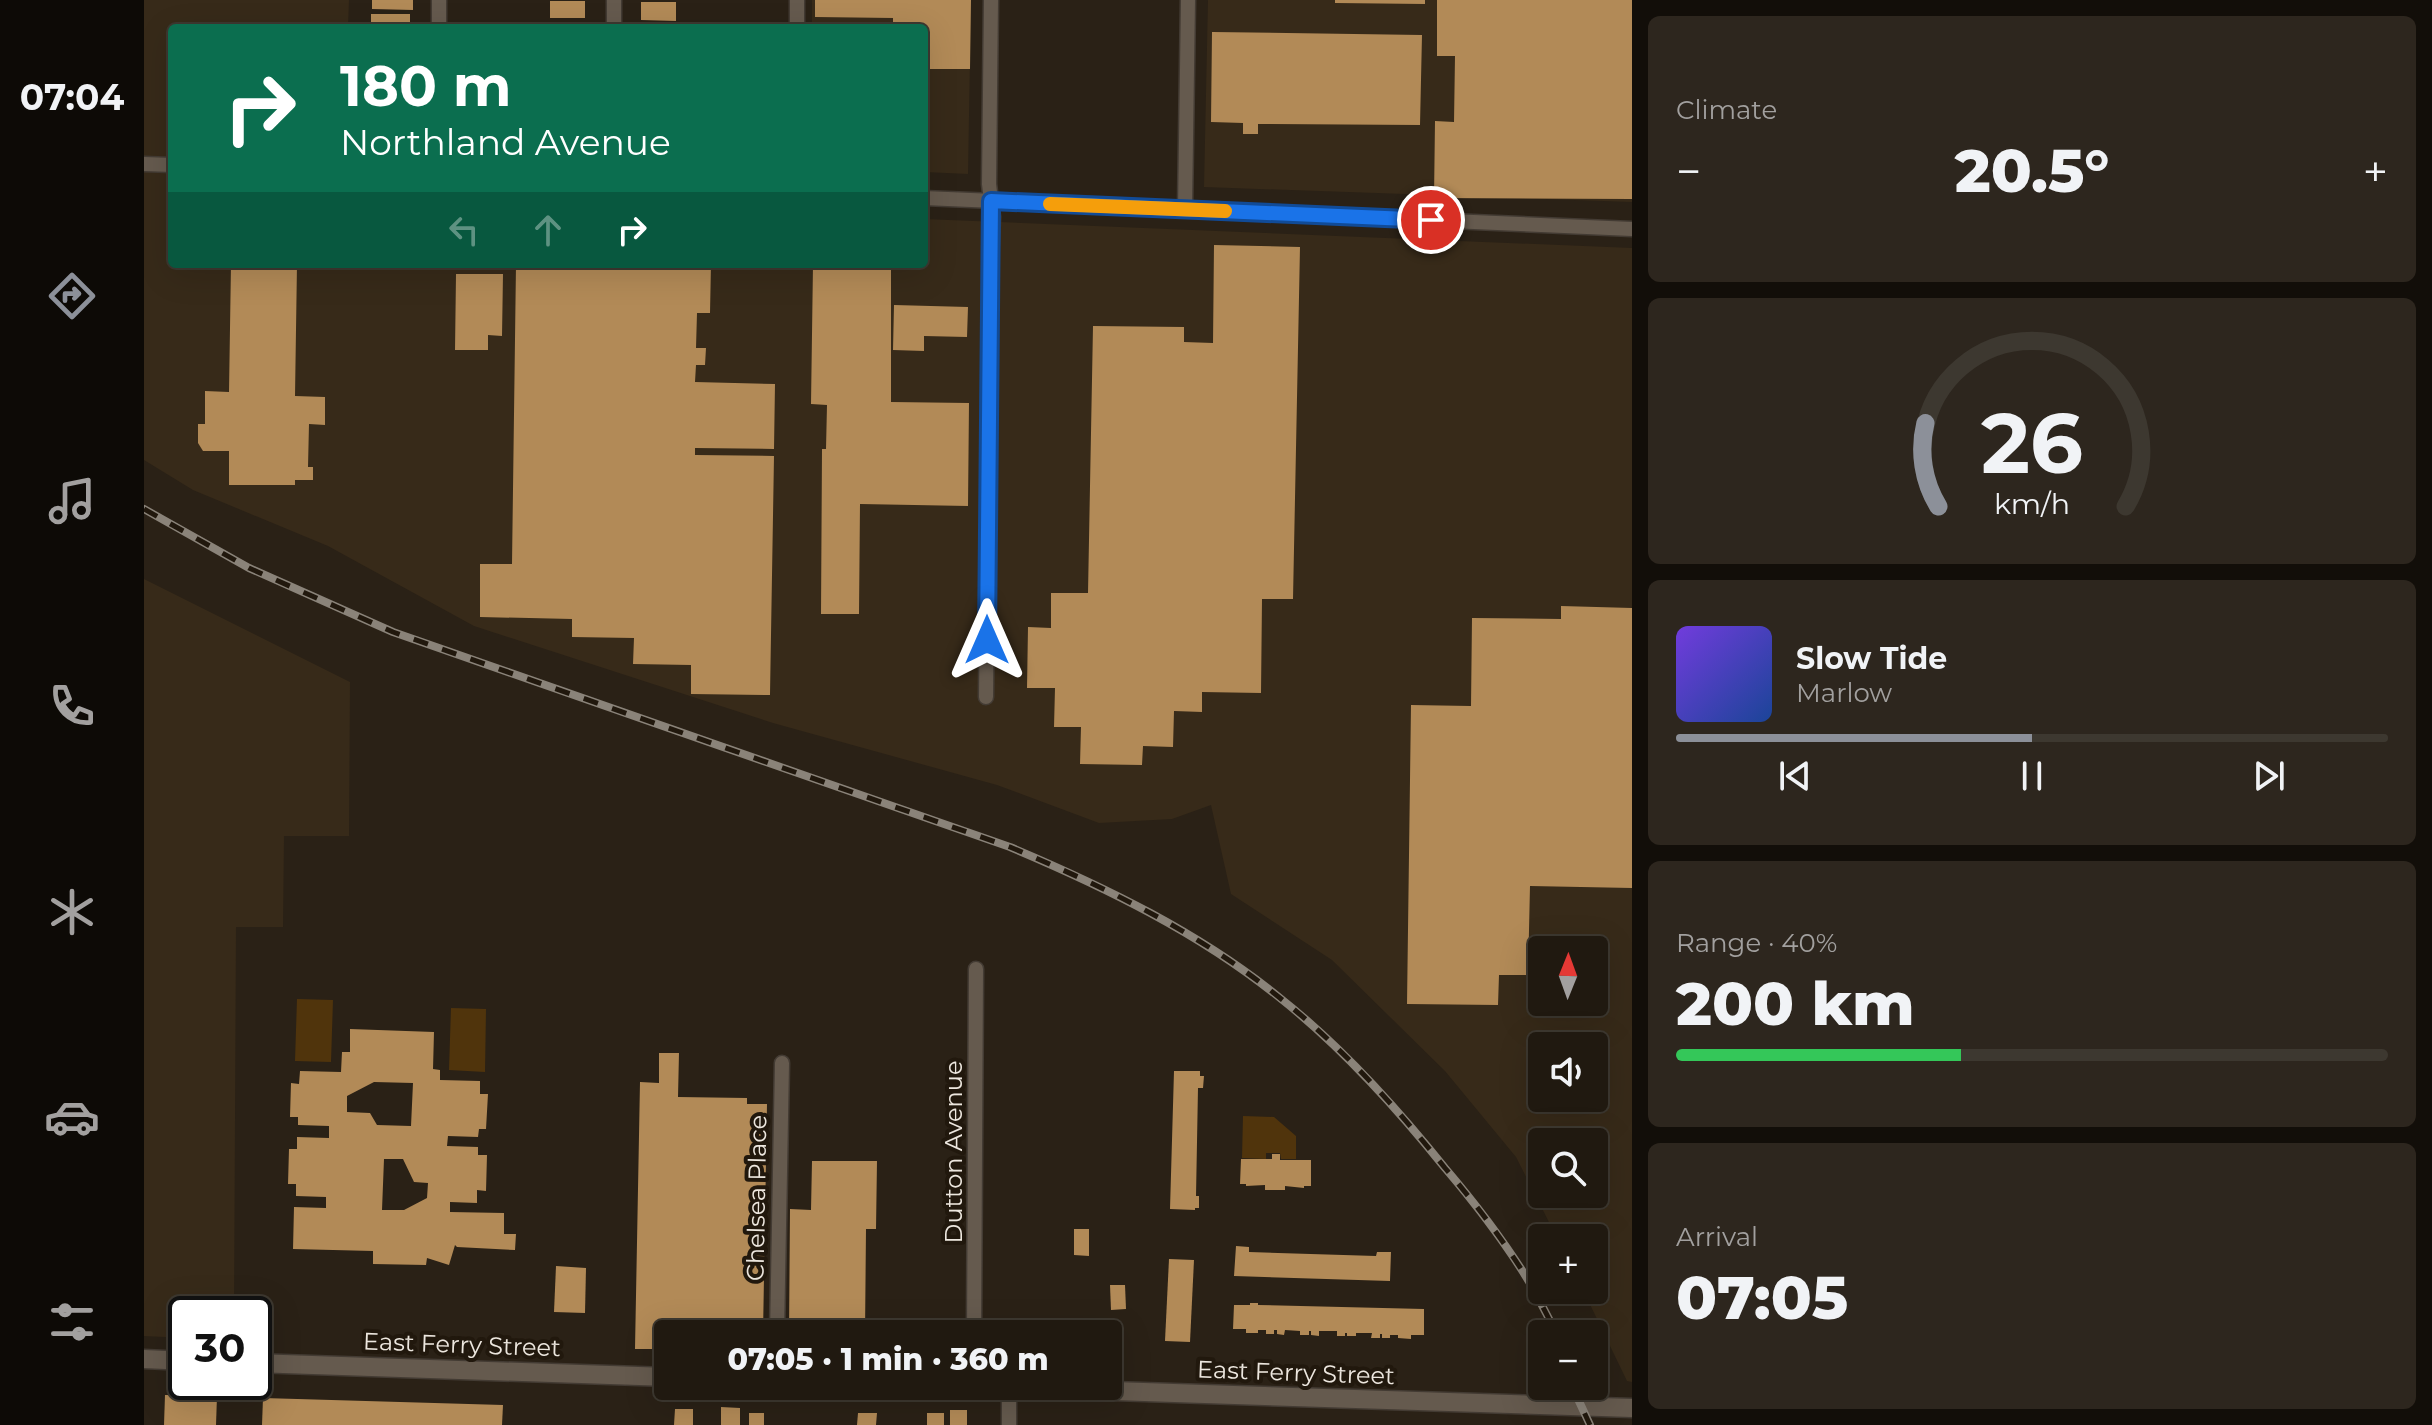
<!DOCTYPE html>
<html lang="en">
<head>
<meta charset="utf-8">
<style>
  :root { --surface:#201910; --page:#2d261e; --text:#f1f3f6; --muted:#a2a09f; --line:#3d3830; --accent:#8c9099 }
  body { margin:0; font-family:Montserrat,sans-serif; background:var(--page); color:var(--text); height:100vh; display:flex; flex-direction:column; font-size:30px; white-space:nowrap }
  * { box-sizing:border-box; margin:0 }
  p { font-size:26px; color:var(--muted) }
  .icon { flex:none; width:44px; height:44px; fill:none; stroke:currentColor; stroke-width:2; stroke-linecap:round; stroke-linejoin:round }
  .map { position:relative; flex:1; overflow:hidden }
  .side { display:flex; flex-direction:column; gap:16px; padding:16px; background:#120e09; width:800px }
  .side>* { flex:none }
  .banner { position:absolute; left:24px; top:24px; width:760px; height:244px; border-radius:8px; box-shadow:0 8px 32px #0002,0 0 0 2px var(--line); background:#0b6e4f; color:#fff; overflow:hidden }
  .needle { width:52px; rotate:1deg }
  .buttons { position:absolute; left:1384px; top:936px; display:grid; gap:16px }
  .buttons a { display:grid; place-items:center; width:80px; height:80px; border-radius:8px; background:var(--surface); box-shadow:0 8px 32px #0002,0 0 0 2px var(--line); font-size:40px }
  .speed { position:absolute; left:24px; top:1296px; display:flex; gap:16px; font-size:40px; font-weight:700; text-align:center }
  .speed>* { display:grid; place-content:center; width:104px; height:104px; border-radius:50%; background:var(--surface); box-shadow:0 8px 32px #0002,0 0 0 2px var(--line); line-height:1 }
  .speed .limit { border:4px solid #111; border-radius:12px; background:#fff; color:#111 }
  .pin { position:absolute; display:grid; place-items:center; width:68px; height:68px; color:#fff; margin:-34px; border:4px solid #fff; border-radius:50%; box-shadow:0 2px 8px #0007 }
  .me { position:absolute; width:88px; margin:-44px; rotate:0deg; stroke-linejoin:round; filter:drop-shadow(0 0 6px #0008) }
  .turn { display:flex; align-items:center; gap:28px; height:168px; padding:0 40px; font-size:36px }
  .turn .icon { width:104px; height:104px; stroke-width:2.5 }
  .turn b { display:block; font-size:56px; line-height:68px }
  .lanes { display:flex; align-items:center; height:76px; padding:0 40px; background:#0003; justify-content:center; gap:40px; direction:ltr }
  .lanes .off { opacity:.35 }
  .big { font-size:60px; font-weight:800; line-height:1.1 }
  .side .widget { flex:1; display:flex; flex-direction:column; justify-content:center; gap:12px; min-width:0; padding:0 28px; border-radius:12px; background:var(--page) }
  .side .dial { align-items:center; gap:0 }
  .dial svg { height:208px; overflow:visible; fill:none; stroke:var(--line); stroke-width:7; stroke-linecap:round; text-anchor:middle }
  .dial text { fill:var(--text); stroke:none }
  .song { display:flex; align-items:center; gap:24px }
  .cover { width:96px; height:96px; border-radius:12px; background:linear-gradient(135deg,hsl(260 70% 55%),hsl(220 70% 35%)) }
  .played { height:8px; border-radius:4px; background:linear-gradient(90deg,var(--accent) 50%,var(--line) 50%) }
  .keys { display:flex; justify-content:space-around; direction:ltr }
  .heat { display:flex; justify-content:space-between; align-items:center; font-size:44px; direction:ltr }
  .charge { height:12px; border-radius:6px; background:linear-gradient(90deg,#34c759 40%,var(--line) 0) }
  .trip { position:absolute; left:510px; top:1320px; width:468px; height:80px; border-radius:8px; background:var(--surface); box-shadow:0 8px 32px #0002,0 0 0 2px var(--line); font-weight:800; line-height:80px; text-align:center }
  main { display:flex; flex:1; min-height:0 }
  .menu { display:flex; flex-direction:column; width:144px; justify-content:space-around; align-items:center; background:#0d0a06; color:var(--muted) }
  .menu .icon { width:56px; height:56px }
  .menu .active { color:var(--accent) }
  .menu b { font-size:36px; color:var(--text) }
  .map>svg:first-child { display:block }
  .built { fill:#372a19; fill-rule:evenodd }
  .green { fill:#50340c }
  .building { fill:#b28a57; fill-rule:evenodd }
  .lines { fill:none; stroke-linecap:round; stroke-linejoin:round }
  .minor-casing { stroke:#433b33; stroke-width:17 }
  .tertiary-casing { stroke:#433b33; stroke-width:21 }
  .minor { stroke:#655a4e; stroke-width:14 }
  .tertiary { stroke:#655a4e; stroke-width:18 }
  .rail-casing { stroke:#8a8379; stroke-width:8 }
  .rail { stroke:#21180d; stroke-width:5; stroke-dasharray:15; stroke-linecap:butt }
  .route-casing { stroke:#114b97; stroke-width:20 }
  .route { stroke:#1a73e8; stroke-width:14 }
  .slow { stroke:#f59e0b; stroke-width:14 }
  .labels { text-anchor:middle; stroke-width:8; stroke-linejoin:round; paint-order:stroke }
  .street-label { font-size:24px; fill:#ede7df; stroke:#21180d }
</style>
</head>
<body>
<main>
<nav class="menu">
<b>07:04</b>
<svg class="icon active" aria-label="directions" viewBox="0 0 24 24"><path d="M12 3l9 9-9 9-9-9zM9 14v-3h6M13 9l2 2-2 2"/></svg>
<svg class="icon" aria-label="music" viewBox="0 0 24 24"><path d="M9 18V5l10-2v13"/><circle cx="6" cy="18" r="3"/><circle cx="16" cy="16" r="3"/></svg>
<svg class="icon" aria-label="phone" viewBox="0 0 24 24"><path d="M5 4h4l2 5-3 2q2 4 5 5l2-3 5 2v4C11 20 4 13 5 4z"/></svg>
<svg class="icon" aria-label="climate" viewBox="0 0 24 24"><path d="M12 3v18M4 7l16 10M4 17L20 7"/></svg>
<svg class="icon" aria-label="car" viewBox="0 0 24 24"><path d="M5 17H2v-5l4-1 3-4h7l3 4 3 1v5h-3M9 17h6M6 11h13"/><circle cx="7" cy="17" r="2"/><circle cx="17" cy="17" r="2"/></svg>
<svg class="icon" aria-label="filters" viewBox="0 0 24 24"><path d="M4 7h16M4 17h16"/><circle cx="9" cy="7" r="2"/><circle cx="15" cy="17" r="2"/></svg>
</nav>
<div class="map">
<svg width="1488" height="1425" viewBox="0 0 1488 1425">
  <rect width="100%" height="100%" fill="#2a2116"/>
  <g class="built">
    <path d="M0,0H205L204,28H28V264H780V219L1488,248V1382L1483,1381L1439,1290H1450V1238H1413L1372,1157L1301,1071L1188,960L1087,894L1067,805L1028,819L955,823L853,785L629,723L330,626L184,546L49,490L0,460ZM1398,950H1450V1002H1398ZM1398,1046H1450V1098H1398ZM1398,1142H1450V1194H1398Z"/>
    <path d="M668,0H827L824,174L780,172V28H668Z"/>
    <path d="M1064,0H1488V202L1060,187Z"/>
    <path d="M0,579L206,682L205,836H140L139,927H92L90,1314H42V1338L0,1336Z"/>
  </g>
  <g class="green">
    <path d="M153,999L189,1000L187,1062L151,1061Z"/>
    <path d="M307,1008L342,1009L341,1072L305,1070Z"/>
    <path d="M1099,1116L1130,1117L1152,1136V1159H1137L1136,1153H1122V1159L1098,1158Z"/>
  </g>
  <g class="building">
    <path d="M228,0H269V10L228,9Z"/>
    <path d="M671,0H827L826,69H780V28H749V18L671,17Z"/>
    <path d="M1191,0H1281V4L1191,3Z"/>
    <path d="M1293,0H1488V199L1290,198L1291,121L1310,122L1311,56H1293Z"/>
    <rect x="406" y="1" width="35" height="17"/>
    <path d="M497,2H532V21L497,20Z"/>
    <rect x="227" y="14" width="39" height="14"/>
    <rect x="407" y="23" width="27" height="5"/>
    <path d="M497,25H531L532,28H497Z"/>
    <path d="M1068,32L1278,35L1276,125L1114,124V134H1099V123L1067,122Z"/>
    <path d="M1070,245L1156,247L1149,599H1118L1117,693L1058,692V712L1030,711L1029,747L999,746L998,765L936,764L937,727H910L911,688H883L884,627L907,628V593H944L949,326L1040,327V342L1069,343Z"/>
    <path d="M87,264H153L151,396L181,397V425L165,424L164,467H169V480H151V485H85V451H59L54,443V424H61V391L85,392Z"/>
    <path d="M372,264H567L566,313H553L552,348H562L561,365H552L551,382L631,384L630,449L551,448V455L630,456L626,695L547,694V665L489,664L490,638L428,637V619L336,617V564H368Z"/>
    <path d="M669,264H747V402L825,403L824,506L716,504L715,614H677L678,449H682L683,405L667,404Z"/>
    <path d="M312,274H359L358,336L344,335V350H311Z"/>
    <path d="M750,305L824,307L823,337L780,336V351L749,350Z"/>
    <path d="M1417,606L1488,608V888L1386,886L1384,975H1355L1354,1005L1263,1004L1267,705L1327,706L1328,618L1417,619Z"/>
    <path d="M206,1029L290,1032L289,1069L296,1070V1080L336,1081V1094H344L342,1129H335L334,1137L304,1136L303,1146L334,1147V1155H343L342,1191L333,1190V1203L306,1202V1212L360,1213V1234H372L371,1250L313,1247L311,1245L305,1265L283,1258L282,1265L229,1264V1251L149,1249L150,1207L182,1208V1197L152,1196V1184H144L145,1149H153V1137L185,1138V1126L154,1125V1117H146L147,1083L155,1084L156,1071L197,1072L198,1052H206ZM230,1082L269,1083L267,1126L233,1125L226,1113L203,1112V1096ZM240,1159H259L270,1182L284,1183L283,1198L260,1210H238Z"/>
    <path d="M515,1053H535L534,1097L603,1098V1104H623L619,1334H524V1349H491L496,1082L515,1083Z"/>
    <path d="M1030,1071H1056V1076H1060L1059,1088H1054L1052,1196H1055V1208H1051V1210L1026,1209Z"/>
    <path d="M1128,1154H1136V1160H1167V1186H1160V1188L1141,1186V1190H1121V1185L1102,1186V1184H1096L1097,1159H1128Z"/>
    <path d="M668,1161H733L732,1229H722L721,1334H645L646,1209L667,1210Z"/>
    <path d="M930,1229H945V1256L930,1255Z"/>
    <path d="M1092,1246L1105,1247V1252L1232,1256L1233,1252H1247L1246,1281L1090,1276Z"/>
    <path d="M1025,1259L1050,1260L1046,1342L1021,1341Z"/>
    <path d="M412,1266L442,1268L441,1313L410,1312Z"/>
    <path d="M966,1285H981L982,1309L967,1310Z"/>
    <path d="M1106,1303H1114V1305L1280,1309V1335H1267V1339L1254,1338V1335H1246V1338H1238V1334H1236V1338H1227L1228,1333H1212V1336H1203V1333H1201V1336H1193V1331H1175V1336L1167,1335V1331H1165V1335H1156V1331L1141,1330L1140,1335L1133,1334V1330H1130V1334H1122V1330H1114V1333H1102V1329H1089L1090,1305H1106Z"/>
    <path d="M21,1395L73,1396L72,1425H20Z"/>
    <path d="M119,1398L359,1405L358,1425H118Z"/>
    <path d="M577,1407L596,1408V1425H577Z"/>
    <path d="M531,1409H549V1425H530Z"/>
    <rect x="806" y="1410" width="17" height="15"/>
    <rect x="605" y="1413" width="15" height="12"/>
    <path d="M714,1413H733L732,1425H713Z"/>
    <rect x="783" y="1413" width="17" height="12"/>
  </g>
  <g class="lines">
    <defs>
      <g id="minor">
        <path d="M295,0V28"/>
        <path d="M470,0V28"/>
        <path d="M653,28V0"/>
        <path d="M0,164L28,165"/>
        <path d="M780,198L1488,229"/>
        <path d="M1041,209L1044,0"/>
        <path d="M842,697L846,282L849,217L845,184L847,0"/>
        <path d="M633,1334L638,1063"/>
        <path d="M830,1334L832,969"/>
        <path d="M865,1425V1388"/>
      </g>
      <g id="tertiary">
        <path d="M0,1359L42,1361"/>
        <path d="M110,1363L524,1377"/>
        <path d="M815,1386L1488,1408"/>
      </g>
    </defs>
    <use href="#minor" class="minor-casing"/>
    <use href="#tertiary" class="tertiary-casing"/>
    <use href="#minor" class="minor"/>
    <use href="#tertiary" class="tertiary"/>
    <defs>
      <g id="rail">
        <path d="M0,509L105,568L249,632L866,847C961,887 1056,933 1136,998C1198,1047 1252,1107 1301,1168C1330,1202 1357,1237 1381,1275C1393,1294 1402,1314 1413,1334"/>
        <path d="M1428,1386L1446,1425"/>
      </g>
    </defs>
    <use href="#rail" class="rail-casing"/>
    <use href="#rail" class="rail"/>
  </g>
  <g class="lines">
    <defs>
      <path id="route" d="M843,640L847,201L1287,220"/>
    </defs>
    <use href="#route" class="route-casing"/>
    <use href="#route" class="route"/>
    <path class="slow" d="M906,204L1081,211"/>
  </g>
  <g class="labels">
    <g class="street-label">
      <text transform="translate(810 1152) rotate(-90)" y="8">Dutton Avenue</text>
      <text transform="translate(613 1198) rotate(-89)" y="8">Chelsea Place</text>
      <text transform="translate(318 1345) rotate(2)" y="8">East Ferry Street</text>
      <text transform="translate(1152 1373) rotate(2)" y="8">East Ferry Street</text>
    </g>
  </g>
</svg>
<div class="buttons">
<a><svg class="needle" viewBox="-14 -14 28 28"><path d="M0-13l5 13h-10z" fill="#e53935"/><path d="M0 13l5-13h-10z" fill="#a2a09f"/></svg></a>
<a><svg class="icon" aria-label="sound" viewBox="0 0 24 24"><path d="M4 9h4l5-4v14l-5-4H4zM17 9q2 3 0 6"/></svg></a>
<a><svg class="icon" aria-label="search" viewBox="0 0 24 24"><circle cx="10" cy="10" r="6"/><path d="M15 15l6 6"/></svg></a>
<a>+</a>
<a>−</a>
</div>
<div class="speed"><div class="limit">30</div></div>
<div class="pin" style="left:1287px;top:220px;background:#d93025"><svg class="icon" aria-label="arrive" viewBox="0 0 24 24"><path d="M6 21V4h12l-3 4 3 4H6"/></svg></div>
<svg class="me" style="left:843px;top:640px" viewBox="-20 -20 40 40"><path d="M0-17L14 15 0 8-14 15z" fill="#1a73e8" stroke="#fff" stroke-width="4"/></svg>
<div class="trip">07:05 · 1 min · 360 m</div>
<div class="banner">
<div class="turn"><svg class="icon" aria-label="right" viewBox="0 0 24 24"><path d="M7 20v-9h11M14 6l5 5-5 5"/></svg><div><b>180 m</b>Northland Avenue</div></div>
<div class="lanes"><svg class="icon off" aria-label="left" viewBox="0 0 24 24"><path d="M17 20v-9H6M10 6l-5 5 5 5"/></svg><svg class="icon off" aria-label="ahead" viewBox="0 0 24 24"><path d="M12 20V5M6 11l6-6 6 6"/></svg><svg class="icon" aria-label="right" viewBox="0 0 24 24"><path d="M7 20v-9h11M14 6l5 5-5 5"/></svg></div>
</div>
</div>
<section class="side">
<div class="widget"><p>Climate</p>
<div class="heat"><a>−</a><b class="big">20.5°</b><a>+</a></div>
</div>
<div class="widget dial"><svg viewBox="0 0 100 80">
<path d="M14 69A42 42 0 1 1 86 69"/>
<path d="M14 69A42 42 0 0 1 9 37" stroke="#8c9099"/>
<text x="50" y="56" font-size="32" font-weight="700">26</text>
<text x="50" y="72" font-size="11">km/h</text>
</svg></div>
<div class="widget">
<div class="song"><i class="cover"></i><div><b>Slow Tide</b><p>Marlow</p></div></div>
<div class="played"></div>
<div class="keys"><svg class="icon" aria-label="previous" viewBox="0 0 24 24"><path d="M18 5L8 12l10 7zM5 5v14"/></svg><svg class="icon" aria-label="pause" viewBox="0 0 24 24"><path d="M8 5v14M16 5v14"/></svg><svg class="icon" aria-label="next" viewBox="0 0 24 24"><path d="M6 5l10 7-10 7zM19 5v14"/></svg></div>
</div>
<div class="widget"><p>Range · 40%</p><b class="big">200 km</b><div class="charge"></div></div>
<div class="widget"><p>Arrival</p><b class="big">07:05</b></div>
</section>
</main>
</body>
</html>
